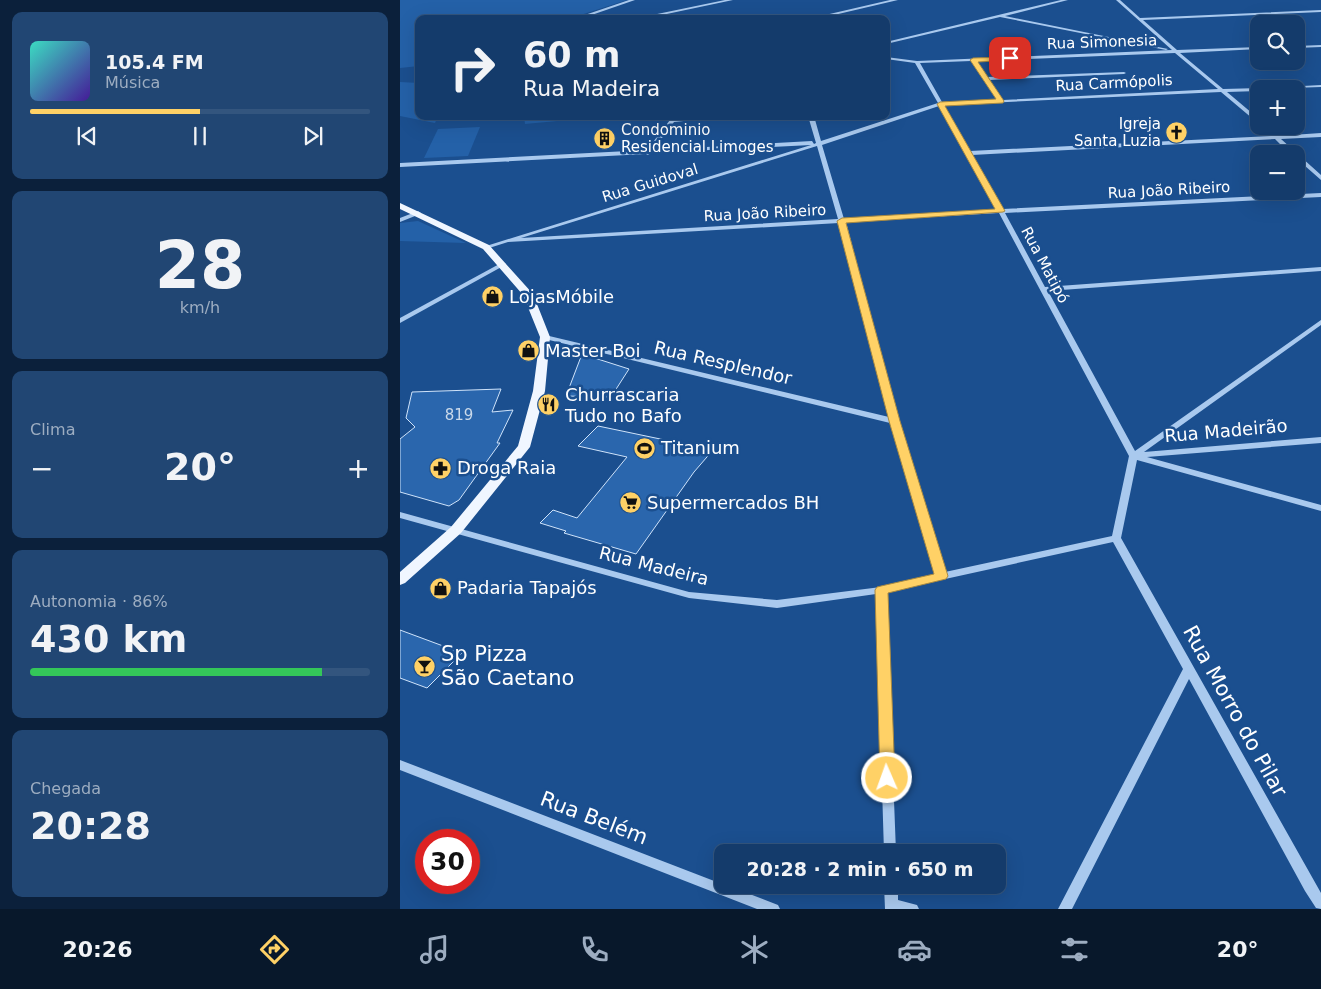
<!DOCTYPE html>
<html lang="pt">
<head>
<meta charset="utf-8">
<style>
  :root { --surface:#143b6b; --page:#214673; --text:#f1f3f6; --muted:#9dadc1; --line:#33557e; --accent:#ffd166 }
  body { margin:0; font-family:"DejaVu Sans",sans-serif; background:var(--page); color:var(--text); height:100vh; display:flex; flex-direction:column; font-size:19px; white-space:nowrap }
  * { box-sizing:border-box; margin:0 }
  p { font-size:16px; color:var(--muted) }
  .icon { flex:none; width:28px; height:28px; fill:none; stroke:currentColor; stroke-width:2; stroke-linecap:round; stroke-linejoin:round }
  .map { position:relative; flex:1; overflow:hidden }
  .drawer { display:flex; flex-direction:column; gap:12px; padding:12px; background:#0b203b; width:400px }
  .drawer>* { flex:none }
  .hud { position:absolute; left:15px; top:15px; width:475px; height:105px; border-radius:10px; box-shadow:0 5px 20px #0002,0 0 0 1px var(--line); background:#143b6b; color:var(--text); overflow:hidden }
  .fabs { position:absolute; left:850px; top:15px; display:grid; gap:10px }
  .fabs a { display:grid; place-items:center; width:55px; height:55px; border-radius:10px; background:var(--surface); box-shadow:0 5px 20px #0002,0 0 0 1px var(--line); font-size:25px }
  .speed { position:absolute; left:15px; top:829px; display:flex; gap:10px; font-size:25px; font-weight:700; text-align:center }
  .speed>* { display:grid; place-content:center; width:65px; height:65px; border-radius:50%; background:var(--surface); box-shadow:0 5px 20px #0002,0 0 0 1px var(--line); line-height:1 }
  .speed .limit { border:8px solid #d22; background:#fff; color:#111 }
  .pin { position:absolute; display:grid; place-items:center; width:42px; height:42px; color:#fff; margin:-21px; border-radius:10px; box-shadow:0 2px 8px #0006 }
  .me { position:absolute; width:55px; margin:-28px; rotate:358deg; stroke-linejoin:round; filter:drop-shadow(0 0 4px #0008) }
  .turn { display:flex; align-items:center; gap:18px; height:105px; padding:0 25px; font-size:22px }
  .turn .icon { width:65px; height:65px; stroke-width:2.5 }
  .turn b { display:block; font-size:35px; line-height:42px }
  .big { font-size:38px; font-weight:600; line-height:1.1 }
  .drawer .card { flex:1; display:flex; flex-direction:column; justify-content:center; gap:8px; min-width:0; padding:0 18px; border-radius:10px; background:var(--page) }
  .drawer .dial { align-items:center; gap:0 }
  .dial b { font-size:65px; line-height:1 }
  .song { display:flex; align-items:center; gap:15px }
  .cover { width:60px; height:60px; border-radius:8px; background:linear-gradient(135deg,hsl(170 70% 55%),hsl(260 70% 35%)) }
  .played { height:5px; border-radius:2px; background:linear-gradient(90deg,var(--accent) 50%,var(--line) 50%) }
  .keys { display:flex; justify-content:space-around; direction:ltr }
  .heat { display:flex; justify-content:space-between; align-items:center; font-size:28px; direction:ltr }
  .charge { height:8px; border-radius:4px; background:linear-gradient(90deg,#34c759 86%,var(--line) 0) }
  .trip { position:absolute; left:314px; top:844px; width:292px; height:50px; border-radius:10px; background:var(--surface); box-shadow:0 5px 20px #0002,0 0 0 1px var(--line); font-weight:600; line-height:50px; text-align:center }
  .tabs { display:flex; height:80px; justify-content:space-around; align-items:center; background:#08182b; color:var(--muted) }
  .tabs .icon { width:35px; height:35px }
  .tabs .active { color:var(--accent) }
  .tabs b { font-size:22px; color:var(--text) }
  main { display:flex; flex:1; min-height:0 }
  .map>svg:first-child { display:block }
  .green { fill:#2461a8 }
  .building { fill:#2a66ad; stroke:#cfe3fa }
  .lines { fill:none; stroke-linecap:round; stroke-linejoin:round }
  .minor { fill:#a9c9ee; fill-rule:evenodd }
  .major { fill:#f0f6ff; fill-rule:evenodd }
  .route { fill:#ffd166; stroke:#a68842 }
  .labels { text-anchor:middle; stroke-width:5; stroke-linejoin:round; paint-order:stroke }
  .far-street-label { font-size:15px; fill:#fff; stroke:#1b4f8f }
  .far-poi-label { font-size:15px; fill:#fff; stroke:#1b4f8f; text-anchor:end }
  .number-label { font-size:15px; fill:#cad9ea }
  .poi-label { font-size:18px; fill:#fff; stroke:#1b4f8f; text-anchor:start }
  .street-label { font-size:18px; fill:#fff; stroke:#1b4f8f }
  .near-poi-label { font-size:21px; fill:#fff; stroke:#1b4f8f; text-anchor:start }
  .near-street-label { font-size:21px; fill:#fff; stroke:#1b4f8f }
</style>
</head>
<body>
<main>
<section class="drawer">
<div class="card">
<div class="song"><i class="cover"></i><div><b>105.4 FM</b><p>Música</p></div></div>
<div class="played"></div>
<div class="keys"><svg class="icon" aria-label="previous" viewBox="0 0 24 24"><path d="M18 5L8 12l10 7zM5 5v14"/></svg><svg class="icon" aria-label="pause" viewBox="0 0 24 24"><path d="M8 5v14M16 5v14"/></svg><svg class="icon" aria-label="next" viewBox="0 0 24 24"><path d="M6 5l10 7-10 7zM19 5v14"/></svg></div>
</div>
<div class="card dial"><b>28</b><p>km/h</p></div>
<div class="card"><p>Clima</p>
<div class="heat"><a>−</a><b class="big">20°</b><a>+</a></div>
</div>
<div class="card"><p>Autonomia · 86%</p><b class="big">430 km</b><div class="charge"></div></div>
<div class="card"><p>Chegada</p><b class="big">20:28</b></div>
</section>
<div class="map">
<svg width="921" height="909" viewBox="0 0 921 909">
  <rect width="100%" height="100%" fill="#1b4f8f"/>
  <g class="green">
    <path d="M0,0H227L168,19H19V66L0,68Z"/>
    <path d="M0,82L19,83V116H38L35,123L0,116Z"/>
    <path d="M124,116H211L125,124Z"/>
    <path d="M80,127L68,156L24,158L38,129Z"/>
    <path d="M18,221L66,243L0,241V223Z"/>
  </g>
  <g class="building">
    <path d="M182,354L229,369L211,397L166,396Z"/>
    <path d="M101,389L92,412L113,410L97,443H100L59,500L49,506L0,492V439L15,427L6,418L12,392Z"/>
    <path d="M198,426L313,450L294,472L236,554L164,533L166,531L140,523L153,510L177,518L227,457L178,446Z"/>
    <path d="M0,630L62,653L27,688L0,678Z"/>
  </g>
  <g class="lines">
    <g class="minor">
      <path d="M229,0H235L180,19H173Z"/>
      <path d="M325,0H333L243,19H233Z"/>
      <path d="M490,0H498L417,19H408Z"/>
      <path d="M661,0H668L605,16L768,49L766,50L600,17L486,44V42Z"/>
      <path d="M716,0H720L740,18L921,10V12L743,20L777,50L859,47V49L780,53L823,89L861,88L859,91L827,92L859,119V124L821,92L544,105L570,151L871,136L861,126H867L877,136L921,133V137L881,139L921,175V180L896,158V154H890L875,139L572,155L603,209L921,193V197L605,213L645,287L921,267V271L648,291L735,451L921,320V325L744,452L921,437V443L747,457L921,505V511L737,460L721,538L921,893V909L916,908L905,891L789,679L672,909H658L783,669L713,542L486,592L496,852H484L476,594L377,608L289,598L0,518V512L289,592L377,600L481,587L536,575L490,423L145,339L141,337L145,335L489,417L439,223L108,242L86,249L83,247L411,145L251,153L248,155L246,154L0,167V163L247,150L270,120L297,116L307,117L304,119L274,122L253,150L412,141L414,144L416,143L408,116H414L421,141L538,103L515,63L486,59V57L517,61L772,50ZM775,53L818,89L603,100L589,80L724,74L726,73L724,72L587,77L576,61ZM571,61L598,100L542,102L520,63ZM539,106L597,209L444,219L422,145ZM417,146L438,219L121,238ZM599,213L729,456L712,536L545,572L498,421L446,222Z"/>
      <path d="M921,45V47L896,48V46Z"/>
      <path d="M921,85V87L864,89L866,88Z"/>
      <path d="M18,211L21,213L20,214L0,222V218Z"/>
      <path d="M103,262L106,264L105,265L0,323V318Z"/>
      <path d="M0,760L322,884V885H326L378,905L380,909H357L0,770Z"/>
      <path d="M484,885H498V900L517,905L519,909H485Z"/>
    </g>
    <path class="major" d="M0,203L89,245L133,294L150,337L145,391L130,447L61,533L5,583L0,585V572L51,527L118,446L133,391L140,337L123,295L83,249L0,209Z"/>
  </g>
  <path class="route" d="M610,57L612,60L578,62L604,101L603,103L545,106L605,211L603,212L446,223L500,421L548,576L546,579L488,593L495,778L493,782L487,784L482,782L480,778L475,590L477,587L481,586L534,574L489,421L437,221L442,218L595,209L537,104L540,102L596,99L570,60L573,58Z"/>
  <defs>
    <symbol id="church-disc" viewBox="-11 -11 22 22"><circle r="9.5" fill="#ffd166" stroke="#1b4f8f"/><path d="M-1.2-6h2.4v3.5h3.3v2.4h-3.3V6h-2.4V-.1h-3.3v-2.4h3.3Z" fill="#111"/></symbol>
    <symbol id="building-disc" viewBox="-11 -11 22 22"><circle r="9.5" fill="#ffd166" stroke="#1b4f8f"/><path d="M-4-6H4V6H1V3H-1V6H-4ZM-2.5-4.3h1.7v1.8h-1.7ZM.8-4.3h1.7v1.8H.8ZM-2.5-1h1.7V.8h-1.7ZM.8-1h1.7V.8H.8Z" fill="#111"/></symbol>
    <symbol id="shop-disc" viewBox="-11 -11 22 22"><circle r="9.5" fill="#ffd166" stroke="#1b4f8f"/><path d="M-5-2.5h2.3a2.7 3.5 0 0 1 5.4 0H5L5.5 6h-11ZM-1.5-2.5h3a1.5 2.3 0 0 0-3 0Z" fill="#111"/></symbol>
    <symbol id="restaurant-disc" viewBox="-11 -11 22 22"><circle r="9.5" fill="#ffd166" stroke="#1b4f8f"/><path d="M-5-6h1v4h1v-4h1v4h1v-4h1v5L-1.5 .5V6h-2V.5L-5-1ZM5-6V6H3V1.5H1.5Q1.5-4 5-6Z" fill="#111"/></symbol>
    <symbol id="stadium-disc" viewBox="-11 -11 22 22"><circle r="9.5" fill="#ffd166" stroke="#1b4f8f"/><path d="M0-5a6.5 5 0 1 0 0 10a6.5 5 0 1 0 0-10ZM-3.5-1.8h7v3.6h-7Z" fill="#111"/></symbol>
    <symbol id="pharmacy-disc" viewBox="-11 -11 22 22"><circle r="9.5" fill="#ffd166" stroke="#1b4f8f"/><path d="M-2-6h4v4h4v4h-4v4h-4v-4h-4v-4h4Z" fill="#111"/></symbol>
    <symbol id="supermarket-disc" viewBox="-11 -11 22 22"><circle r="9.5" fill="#ffd166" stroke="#1b4f8f"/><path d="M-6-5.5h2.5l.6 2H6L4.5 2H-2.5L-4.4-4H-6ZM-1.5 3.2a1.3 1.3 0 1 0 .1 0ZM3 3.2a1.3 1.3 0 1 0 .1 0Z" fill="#111"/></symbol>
    <symbol id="bar-disc" viewBox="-11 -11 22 22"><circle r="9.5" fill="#ffd166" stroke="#1b4f8f"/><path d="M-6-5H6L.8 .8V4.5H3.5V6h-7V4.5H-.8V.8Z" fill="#111"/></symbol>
  </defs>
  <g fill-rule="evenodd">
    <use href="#church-disc" x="764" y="120" width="25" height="25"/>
    <use href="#building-disc" x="192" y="126" width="25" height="25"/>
    <use href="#shop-disc" x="80" y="284" width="25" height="25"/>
    <use href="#shop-disc" x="116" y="338" width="25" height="25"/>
    <use href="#restaurant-disc" x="136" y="392" width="25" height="25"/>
    <use href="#stadium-disc" x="232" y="436" width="25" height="25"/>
    <use href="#pharmacy-disc" x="28" y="456" width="25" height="25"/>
    <use href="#supermarket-disc" x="218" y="490" width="25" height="25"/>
    <use href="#shop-disc" x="28" y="576" width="25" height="25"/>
    <use href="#bar-disc" x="12" y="654" width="25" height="25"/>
  </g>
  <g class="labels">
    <g class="far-street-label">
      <text transform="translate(702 42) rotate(-2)" y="5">Rua Simonesia</text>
      <text transform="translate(714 83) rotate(-3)" y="5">Rua Carmópolis</text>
      <text transform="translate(250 183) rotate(-17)" y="5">Rua Guidoval</text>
      <text transform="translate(769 190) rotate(-3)" y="5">Rua João Ribeiro</text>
      <text transform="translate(365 213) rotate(-3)" y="5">Rua João Ribeiro</text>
      <text transform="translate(645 265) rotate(62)" y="5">Rua Matipó</text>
    </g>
    <g class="far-poi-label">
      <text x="761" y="129">Igreja<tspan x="761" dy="17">Santa Luzia</tspan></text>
      <text x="221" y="135" text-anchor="start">Condominio<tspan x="221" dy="17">Residencial Limoges</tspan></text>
    </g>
    <g class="number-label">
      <text x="59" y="420">819</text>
    </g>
    <g class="poi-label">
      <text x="109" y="303">LojasMóbile</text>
      <text x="145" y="357">Master Boi</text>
      <text x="165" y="401">Churrascaria<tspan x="165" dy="21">Tudo no Bafo</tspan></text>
      <text x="261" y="454">Titanium</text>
      <text x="57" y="474">Droga Raia</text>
      <text x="247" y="509">Supermercados BH</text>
      <text x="57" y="594">Padaria Tapajós</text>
    </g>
    <g class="street-label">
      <text transform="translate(323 363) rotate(13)" y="6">Rua Resplendor</text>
      <text transform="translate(826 431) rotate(-5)" y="6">Rua Madeirão</text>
      <text transform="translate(254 566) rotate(14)" y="6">Rua Madeira</text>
    </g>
    <g class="near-poi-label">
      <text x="41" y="661">Sp Pizza<tspan x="41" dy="24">São Caetano</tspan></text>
    </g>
    <g class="near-street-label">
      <text transform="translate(835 711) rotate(61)" y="7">Rua Morro do Pilar</text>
      <text transform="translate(194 818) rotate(21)" y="7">Rua Belém</text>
    </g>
  </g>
</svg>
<div class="fabs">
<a><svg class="icon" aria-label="search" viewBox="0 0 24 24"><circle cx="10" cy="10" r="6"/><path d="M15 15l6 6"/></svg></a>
<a>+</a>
<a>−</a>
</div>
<div class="speed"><div class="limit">30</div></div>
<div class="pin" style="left:610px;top:58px;background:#d93025"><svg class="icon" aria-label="arrive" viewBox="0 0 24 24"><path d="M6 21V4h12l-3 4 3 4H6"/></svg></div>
<svg class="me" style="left:487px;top:778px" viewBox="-20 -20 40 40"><circle r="17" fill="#ffd166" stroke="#fff" stroke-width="3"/><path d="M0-11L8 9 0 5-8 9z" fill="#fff"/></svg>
<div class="trip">20:28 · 2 min · 650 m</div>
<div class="hud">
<div class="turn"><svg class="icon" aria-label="right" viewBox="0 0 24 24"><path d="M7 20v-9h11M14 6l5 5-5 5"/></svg><div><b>60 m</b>Rua Madeira</div></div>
</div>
</div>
</main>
<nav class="tabs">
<b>20:26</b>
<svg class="icon active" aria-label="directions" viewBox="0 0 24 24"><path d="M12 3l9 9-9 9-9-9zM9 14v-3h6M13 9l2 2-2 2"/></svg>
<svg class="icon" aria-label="music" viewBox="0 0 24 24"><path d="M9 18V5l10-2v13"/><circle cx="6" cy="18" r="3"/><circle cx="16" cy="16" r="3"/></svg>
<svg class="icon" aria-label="phone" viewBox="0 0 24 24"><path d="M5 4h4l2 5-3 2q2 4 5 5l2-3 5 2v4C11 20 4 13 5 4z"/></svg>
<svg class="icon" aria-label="climate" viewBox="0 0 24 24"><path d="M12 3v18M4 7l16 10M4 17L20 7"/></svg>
<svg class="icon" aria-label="car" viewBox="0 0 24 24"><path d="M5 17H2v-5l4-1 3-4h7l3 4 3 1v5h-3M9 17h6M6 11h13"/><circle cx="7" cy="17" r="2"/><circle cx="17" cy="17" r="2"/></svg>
<svg class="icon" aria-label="filters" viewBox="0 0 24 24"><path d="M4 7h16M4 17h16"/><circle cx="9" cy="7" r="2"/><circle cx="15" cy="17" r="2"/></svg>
<b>20°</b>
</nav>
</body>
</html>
